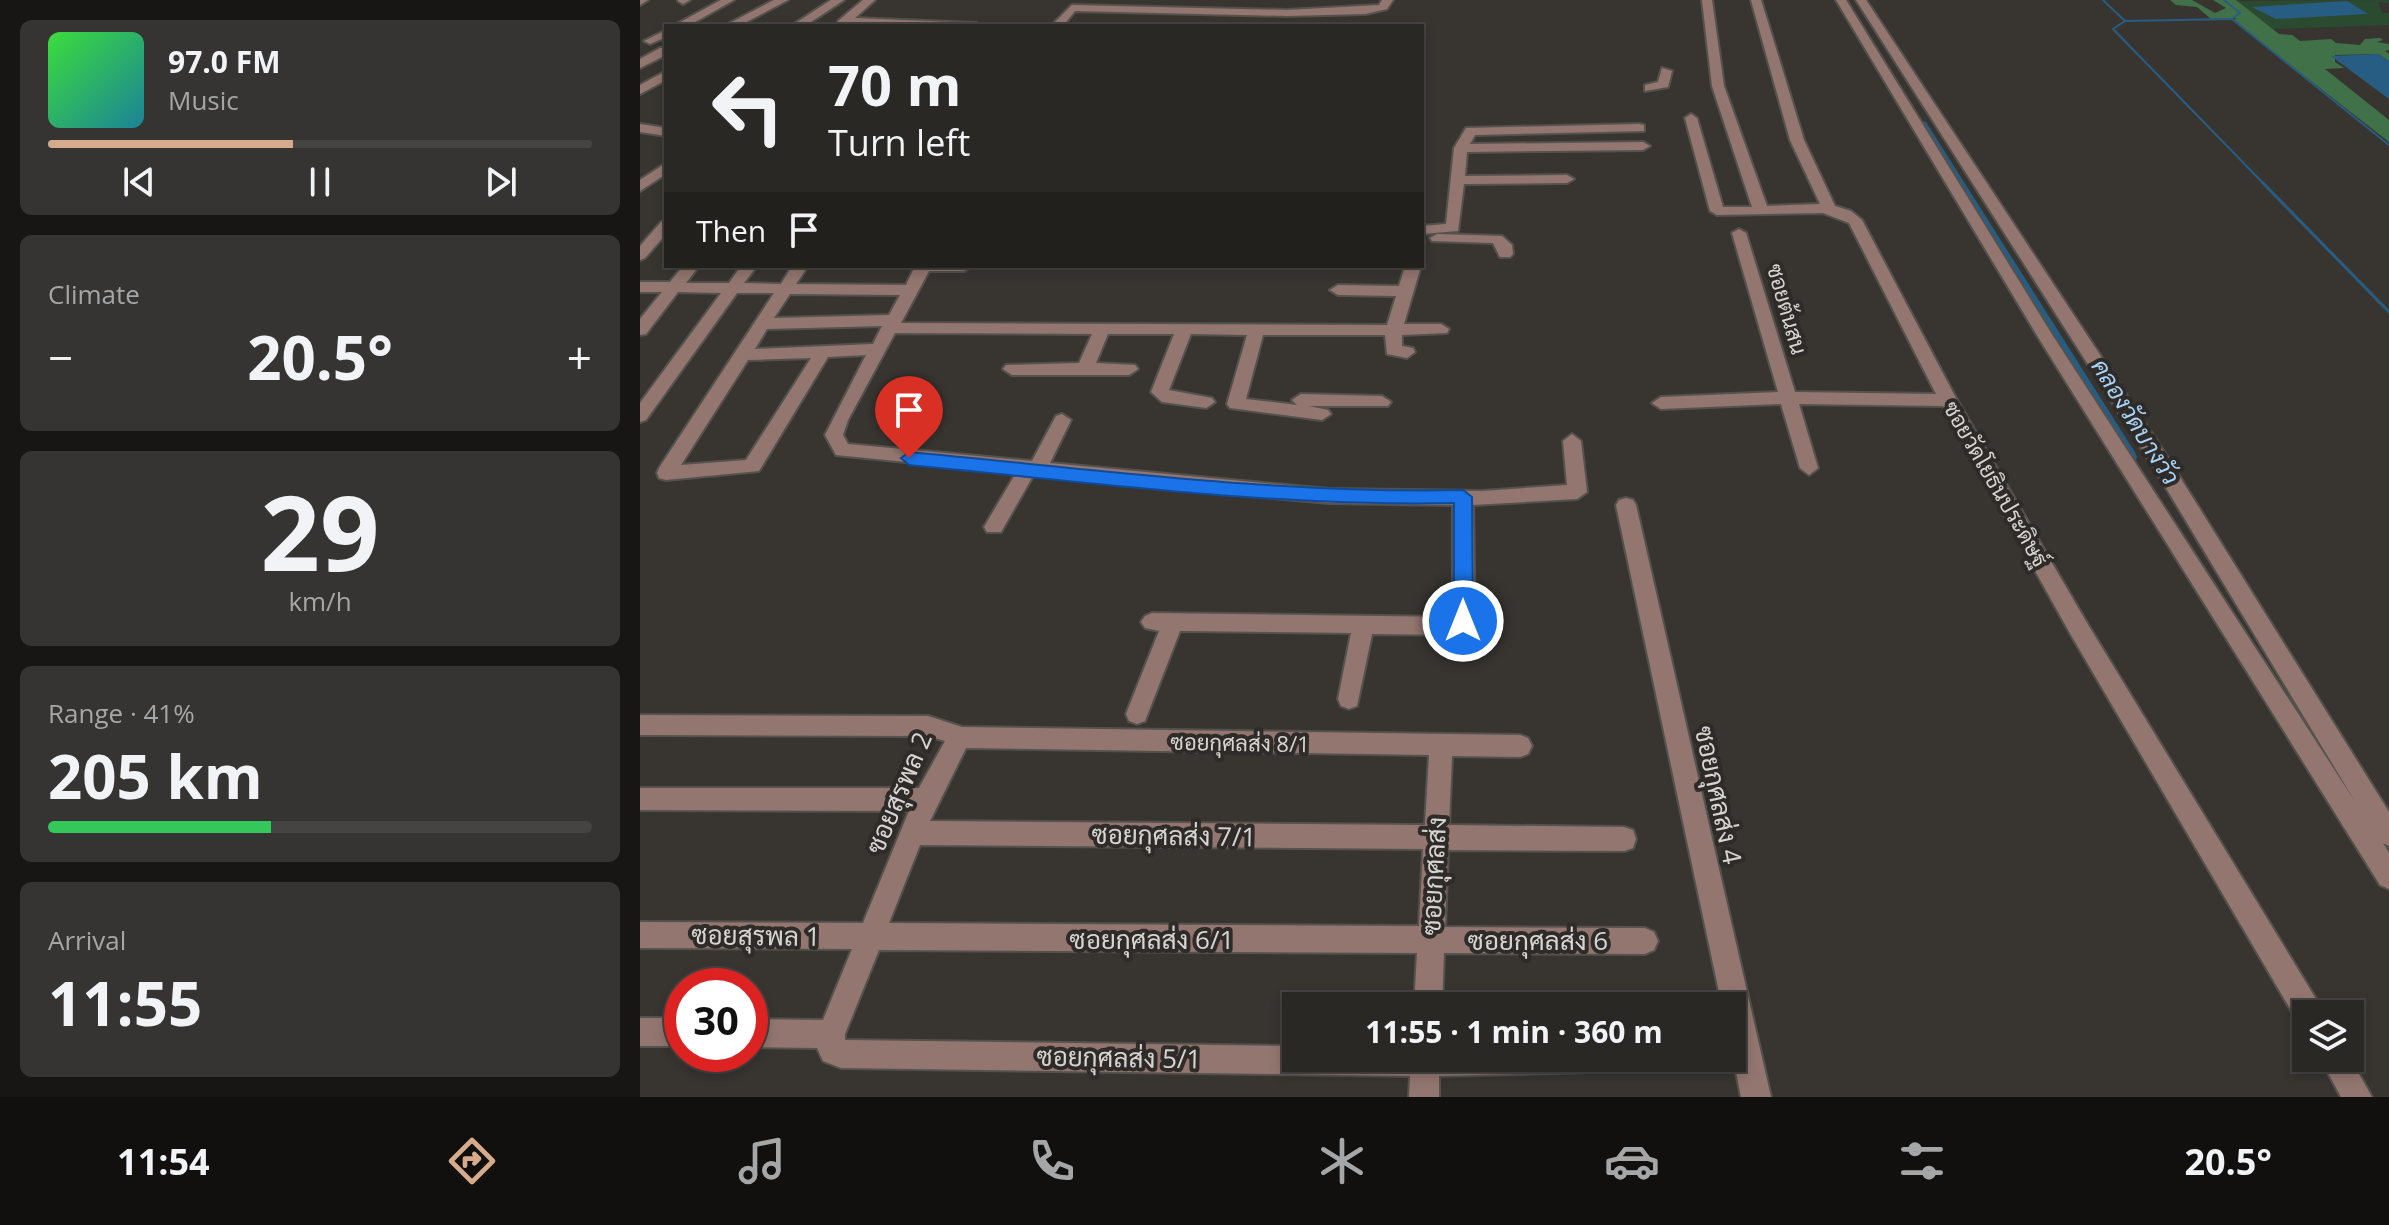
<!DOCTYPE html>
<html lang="en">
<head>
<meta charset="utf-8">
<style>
  :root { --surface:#2a2825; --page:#363432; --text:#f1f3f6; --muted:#a5a6a7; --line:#464442; --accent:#d6ab8b }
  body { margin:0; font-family:"Open Sans",Sarabun,sans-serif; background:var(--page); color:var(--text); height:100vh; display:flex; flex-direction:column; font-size:30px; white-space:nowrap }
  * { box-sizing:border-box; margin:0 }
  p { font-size:26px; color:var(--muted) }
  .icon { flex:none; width:44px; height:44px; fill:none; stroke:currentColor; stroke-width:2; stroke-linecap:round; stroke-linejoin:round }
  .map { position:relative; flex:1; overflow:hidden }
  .side { display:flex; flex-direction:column; gap:20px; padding:20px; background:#171614; width:640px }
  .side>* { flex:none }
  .top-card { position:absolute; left:24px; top:24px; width:760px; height:244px; border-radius:0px; box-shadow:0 4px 12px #0003,0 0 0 2px var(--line); background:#2a2825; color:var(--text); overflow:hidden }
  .fabs { position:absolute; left:1652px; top:1000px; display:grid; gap:16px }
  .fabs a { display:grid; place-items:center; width:72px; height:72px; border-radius:0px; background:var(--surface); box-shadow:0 4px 12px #0003,0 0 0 2px var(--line); font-size:40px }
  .speed { position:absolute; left:24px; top:968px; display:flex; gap:16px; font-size:40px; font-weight:700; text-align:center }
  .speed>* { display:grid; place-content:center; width:104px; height:104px; border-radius:50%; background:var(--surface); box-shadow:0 4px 12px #0003,0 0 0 2px var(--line); line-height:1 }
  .speed .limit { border:12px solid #d22; background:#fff; color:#111 }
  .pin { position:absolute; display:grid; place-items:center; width:68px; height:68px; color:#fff; margin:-82px -34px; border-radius:50% 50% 50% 0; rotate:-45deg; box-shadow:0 0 8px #0007 }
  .pin .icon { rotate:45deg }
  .me { position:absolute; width:88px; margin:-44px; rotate:0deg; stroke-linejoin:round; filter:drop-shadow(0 0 6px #0008) }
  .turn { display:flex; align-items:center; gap:28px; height:168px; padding:0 32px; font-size:36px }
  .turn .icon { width:104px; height:104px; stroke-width:2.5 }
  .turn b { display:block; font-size:56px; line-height:68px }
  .then { display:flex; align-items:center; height:76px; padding:0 32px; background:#0003; gap:16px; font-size:30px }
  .big { font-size:60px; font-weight:700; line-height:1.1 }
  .side .tile { flex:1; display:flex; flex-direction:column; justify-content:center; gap:12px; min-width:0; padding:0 28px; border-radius:12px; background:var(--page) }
  .side .dial { align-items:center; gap:0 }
  .dial b { font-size:104px; line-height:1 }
  .song { display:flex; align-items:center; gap:24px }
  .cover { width:96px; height:96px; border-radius:12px; background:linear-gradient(135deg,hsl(120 70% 55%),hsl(190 70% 35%)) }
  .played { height:8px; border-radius:4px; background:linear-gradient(90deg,var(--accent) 45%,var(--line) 45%) }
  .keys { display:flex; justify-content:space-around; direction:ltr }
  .heat { display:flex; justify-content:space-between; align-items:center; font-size:44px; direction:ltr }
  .charge { height:12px; border-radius:6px; background:linear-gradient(90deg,#34c759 41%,var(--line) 0) }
  .trip { position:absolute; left:642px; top:992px; width:464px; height:80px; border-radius:0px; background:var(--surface); box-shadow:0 4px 12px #0003,0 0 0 2px var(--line); font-weight:700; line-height:80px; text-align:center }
  .tabs { display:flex; height:128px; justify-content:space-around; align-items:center; background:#11100f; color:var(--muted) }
  .tabs .icon { width:56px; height:56px }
  .tabs .selected { color:var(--accent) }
  .tabs b { font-size:36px; color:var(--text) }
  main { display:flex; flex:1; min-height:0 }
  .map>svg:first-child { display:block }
  .green { fill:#2b4b30 }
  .forest { fill:#407148 }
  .water { fill:#285d83 }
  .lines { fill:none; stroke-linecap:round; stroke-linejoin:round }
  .stream-far1 { stroke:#285d83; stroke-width:2 }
  .stream { stroke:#285d83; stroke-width:3 }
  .canal { fill:#285d83; fill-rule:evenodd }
  .minor-casing { stroke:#55524e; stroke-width:4 }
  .minor { fill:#937670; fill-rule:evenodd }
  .route { fill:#1a73e8; stroke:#114b97; stroke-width:2 }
  .labels { text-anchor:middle; stroke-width:8; stroke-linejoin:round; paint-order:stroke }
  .street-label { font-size:22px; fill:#d7d5d3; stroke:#2e2b28 }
  .water-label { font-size:24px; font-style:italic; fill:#a8d4f8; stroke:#2e2b28 }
  .near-street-label { font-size:26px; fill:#d7d5d3; stroke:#2e2b28 }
</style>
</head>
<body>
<main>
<section class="side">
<div class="tile">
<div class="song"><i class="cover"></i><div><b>97.0 FM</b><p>Music</p></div></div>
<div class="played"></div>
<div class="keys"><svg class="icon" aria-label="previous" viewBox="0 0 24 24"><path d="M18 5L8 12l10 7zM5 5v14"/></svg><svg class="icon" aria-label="pause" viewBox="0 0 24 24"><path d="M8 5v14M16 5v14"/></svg><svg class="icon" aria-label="next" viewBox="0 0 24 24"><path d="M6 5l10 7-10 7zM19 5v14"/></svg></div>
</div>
<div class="tile"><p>Climate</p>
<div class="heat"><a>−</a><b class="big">20.5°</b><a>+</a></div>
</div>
<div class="tile dial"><b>29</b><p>km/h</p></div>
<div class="tile"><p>Range · 41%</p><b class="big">205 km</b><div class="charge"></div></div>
<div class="tile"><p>Arrival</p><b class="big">11:55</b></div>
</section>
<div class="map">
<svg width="1749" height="1097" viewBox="0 0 1749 1097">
  <rect width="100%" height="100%" fill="#383531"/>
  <path class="green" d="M1749,0V3L1738,2L1742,13H1749V25L1632,29L1597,1Z"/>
  <path class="forest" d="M1530,0H1552L1575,13L1586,8L1573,0H1596L1639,34L1652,35L1660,41L1691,39L1696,43L1720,45L1725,39L1740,38L1743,40L1737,42L1749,44V50L1745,51L1749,54V61L1738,54L1695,55V62L1704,68L1685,69L1749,120V142L1594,21L1596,18L1571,19L1557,7L1536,5Z"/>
  <g class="water">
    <path d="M1707,1L1728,14L1636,19L1612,7Z"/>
    <path d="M1738,54L1749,61V99L1691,56Z"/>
  </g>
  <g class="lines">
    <g class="stream-far1">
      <path d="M1463,0L1485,21L1473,29L1625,185"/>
      <path d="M1584,0L1600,13L1592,19L1749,145"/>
      <path d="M1485,21L1592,19"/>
    </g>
    <path class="stream" d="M1623,183L1749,312"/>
    <path class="canal" d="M1278,120L1286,122L1496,454L1497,457L1496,460H1486L1276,122Z"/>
    <defs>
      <g id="minor">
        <path d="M0,0H8L0,5Z"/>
        <path d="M50,0L43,4L38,1V0Z"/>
        <path d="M81,0H94L48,26H33Z"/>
        <path d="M134,0H148L99,26H84Z"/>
        <path d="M191,0H204L165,26H151Z"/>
        <path d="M223,0H235L215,18L336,23L342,26L198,25V21Z"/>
        <path d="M742,0H753L747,9L725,14L647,16L435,11L423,26H411L432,5L647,10L739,5Z"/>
        <path d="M1062,0H1072L1084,86L1127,206L1180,204L1150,140L1111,0H1121L1164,140L1195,206L1211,211L1222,220L1317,400L1447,623L1679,1004L1683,1014H1666V1027L1659,1024L1431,635L1303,406L1159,404L1178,468L1169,475L1160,468L1141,404L1021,409L1012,403L1021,397L1138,392L1092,233L1099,229L1106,233L1155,392L1296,394L1209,223L1183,213L1077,215L1070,211L1045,118L1051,114L1057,118L1083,207H1112L1072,86Z"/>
        <path d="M1196,0H1206L1413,336L1716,803L1514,468L1216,0H1226L1528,458L1749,812V846L1743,843L1749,853V889L1740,885L1398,337Z"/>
        <path d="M26,30V37L10,44L4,41Z"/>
        <path d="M20,48H26V55L0,68V59Z"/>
        <path d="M1022,68L1032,71L1028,87L1005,91V85L1018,82Z"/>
        <path d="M26,71V80L0,94V85Z"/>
        <path d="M0,124L26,128V136L0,132Z"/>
        <path d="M999,124L1004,125V131L835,135L830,144L1003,142L1010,146L1003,150L827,152L825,176L927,175L934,179L927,183L824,184L818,231L782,234V226L806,224L814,148L826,128Z"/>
        <path d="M26,163V174L0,191V180Z"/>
        <path d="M26,221V234L5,258L0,260V246L21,222Z"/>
        <path d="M797,234L862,236L872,245L873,254L870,257H860L853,243L792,241L790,238Z"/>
        <path d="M43,266H59L46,283H89L101,266H117L104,283L141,284L152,266H168L156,284L266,285L275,266H332L324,271H289L261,323L747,325L756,296L698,295L690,290L698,285L759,286L765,266H781L764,324H801L809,329L807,333L762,335V346L773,348L775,352L767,358L747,354L745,335H623L606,399L657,405L652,400L661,394L742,396L751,402L748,406H669L688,410L691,414L682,420L590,408L587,404L607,335L551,334L529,390L572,398L575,402L566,408L522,402L511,392L534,334H468L456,363L495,365L498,369L489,375H372L363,369L366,365L439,363L452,334L255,333L208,420L203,435L208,444L392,461L416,416L422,414L431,420L410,463L689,489L842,491L927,485L923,441L932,434L941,441L947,492L937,499L833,505L835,619L826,632L818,635L732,634L717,706L709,709L701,706L698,699L711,633L540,631L505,721L497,724L489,721L486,714L519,631L505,628L501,622L505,616L512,613L813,617V505L689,503L393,476L361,532H347L344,527L376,473L196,455L185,435L226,355L188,357L119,471L26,480L19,478L17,473L19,468L134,293H97L6,420L0,422V403L81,293L38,292L6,334L0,335V319L22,292H0V282H30ZM150,294L260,295L249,315L134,318ZM242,326L233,344L115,349L127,329ZM171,358L106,460L41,465L108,360Z"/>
        <path d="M986,498L993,500L996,505L1131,1097H1101L1092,1052V1006H1082L976,505L979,500Z"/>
        <path d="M0,715L288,716L322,727L880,735L888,738L892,746L888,754L880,757L812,756L809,825L984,827L993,830L996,839L993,848L984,851L808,850L805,927L1005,928L1014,932L1018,941L1014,950L1005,954L804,953L802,1006H774L777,953L239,950L205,1034V1040L656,1046V1058H962L958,1068L948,1072L799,1076V1097H769L770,1076L201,1068L183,1061L177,1048L110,1047V1019L183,1020L212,949L0,948V922L223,923L269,811L0,810V788H279L305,741L288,736L0,735ZM326,748L789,755L785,825L290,821ZM280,845L783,849L779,926L249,923Z"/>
        <rect x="0" y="1018" width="42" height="28"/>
        <path d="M1680,1058H1710L1732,1097H1701Z"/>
      </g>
    </defs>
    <use href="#minor" class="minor-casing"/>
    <use href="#minor" class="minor"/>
  </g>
  <path class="route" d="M269,452C453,469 638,494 823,490L832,497L833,621L830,626H816L814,621V503C632,507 450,482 269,465L261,458Z"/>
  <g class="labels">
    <g class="street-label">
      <text transform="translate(1147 309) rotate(74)" y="8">ซอยต้นสน</text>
      <text transform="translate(1356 484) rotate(60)" y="8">ซอยวัดโยธินประดิษฐ์</text>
      <text transform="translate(600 743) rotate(1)" y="8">ซอยกุศลส่ง 8/1</text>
    </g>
    <g class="water-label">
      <text transform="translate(1495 422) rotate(58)" y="8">คลองวัดบางวัว</text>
    </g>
    <g class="near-street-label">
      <text transform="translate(259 793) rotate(-67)" y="9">ซอยสุรพล 2</text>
      <text transform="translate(1078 795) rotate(78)" y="9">ซอยกุศลส่ง 4</text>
      <text transform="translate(534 836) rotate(1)" y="9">ซอยกุศลส่ง 7/1</text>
      <text transform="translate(794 876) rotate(-87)" y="9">ซอยกุศลส่ง</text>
      <text transform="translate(116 936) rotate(1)" y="9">ซอยสุรพล 1</text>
      <text x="512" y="949">ซอยกุศลส่ง 6/1</text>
      <text x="898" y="950">ซอยกุศลส่ง 6</text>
      <text transform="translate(479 1058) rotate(1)" y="9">ซอยกุศลส่ง 5/1</text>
    </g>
  </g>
</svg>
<div class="fabs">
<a><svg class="icon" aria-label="layers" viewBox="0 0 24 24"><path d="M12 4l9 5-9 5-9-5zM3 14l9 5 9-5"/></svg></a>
</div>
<div class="speed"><div class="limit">30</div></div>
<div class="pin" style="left:269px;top:458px;background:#d93025"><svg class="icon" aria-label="arrive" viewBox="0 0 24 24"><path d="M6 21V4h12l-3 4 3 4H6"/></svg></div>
<svg class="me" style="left:823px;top:621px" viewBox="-20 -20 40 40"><circle r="17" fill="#1a73e8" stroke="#fff" stroke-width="3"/><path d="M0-11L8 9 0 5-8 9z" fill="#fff"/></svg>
<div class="trip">11:55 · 1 min · 360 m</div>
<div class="top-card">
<div class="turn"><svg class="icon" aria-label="left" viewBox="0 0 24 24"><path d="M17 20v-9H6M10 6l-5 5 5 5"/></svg><div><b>70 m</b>Turn left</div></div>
<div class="then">Then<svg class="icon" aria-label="arrive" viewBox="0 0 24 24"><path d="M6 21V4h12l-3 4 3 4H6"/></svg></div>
</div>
</div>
</main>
<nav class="tabs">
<b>11:54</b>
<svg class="icon selected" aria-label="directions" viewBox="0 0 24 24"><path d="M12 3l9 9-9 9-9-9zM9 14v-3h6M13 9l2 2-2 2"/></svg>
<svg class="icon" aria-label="music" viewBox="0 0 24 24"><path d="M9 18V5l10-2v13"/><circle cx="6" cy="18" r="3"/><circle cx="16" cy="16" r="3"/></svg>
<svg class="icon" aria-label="phone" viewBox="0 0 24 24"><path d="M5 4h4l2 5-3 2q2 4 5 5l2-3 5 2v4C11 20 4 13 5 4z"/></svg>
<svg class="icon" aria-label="climate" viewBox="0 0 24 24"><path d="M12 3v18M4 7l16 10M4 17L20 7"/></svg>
<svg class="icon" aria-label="car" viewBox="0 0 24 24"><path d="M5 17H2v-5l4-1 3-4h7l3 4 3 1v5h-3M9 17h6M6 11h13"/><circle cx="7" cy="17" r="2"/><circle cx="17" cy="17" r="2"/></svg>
<svg class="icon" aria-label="filters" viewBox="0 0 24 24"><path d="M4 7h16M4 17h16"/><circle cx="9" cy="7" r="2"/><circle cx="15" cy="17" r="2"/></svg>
<b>20.5°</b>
</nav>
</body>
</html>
